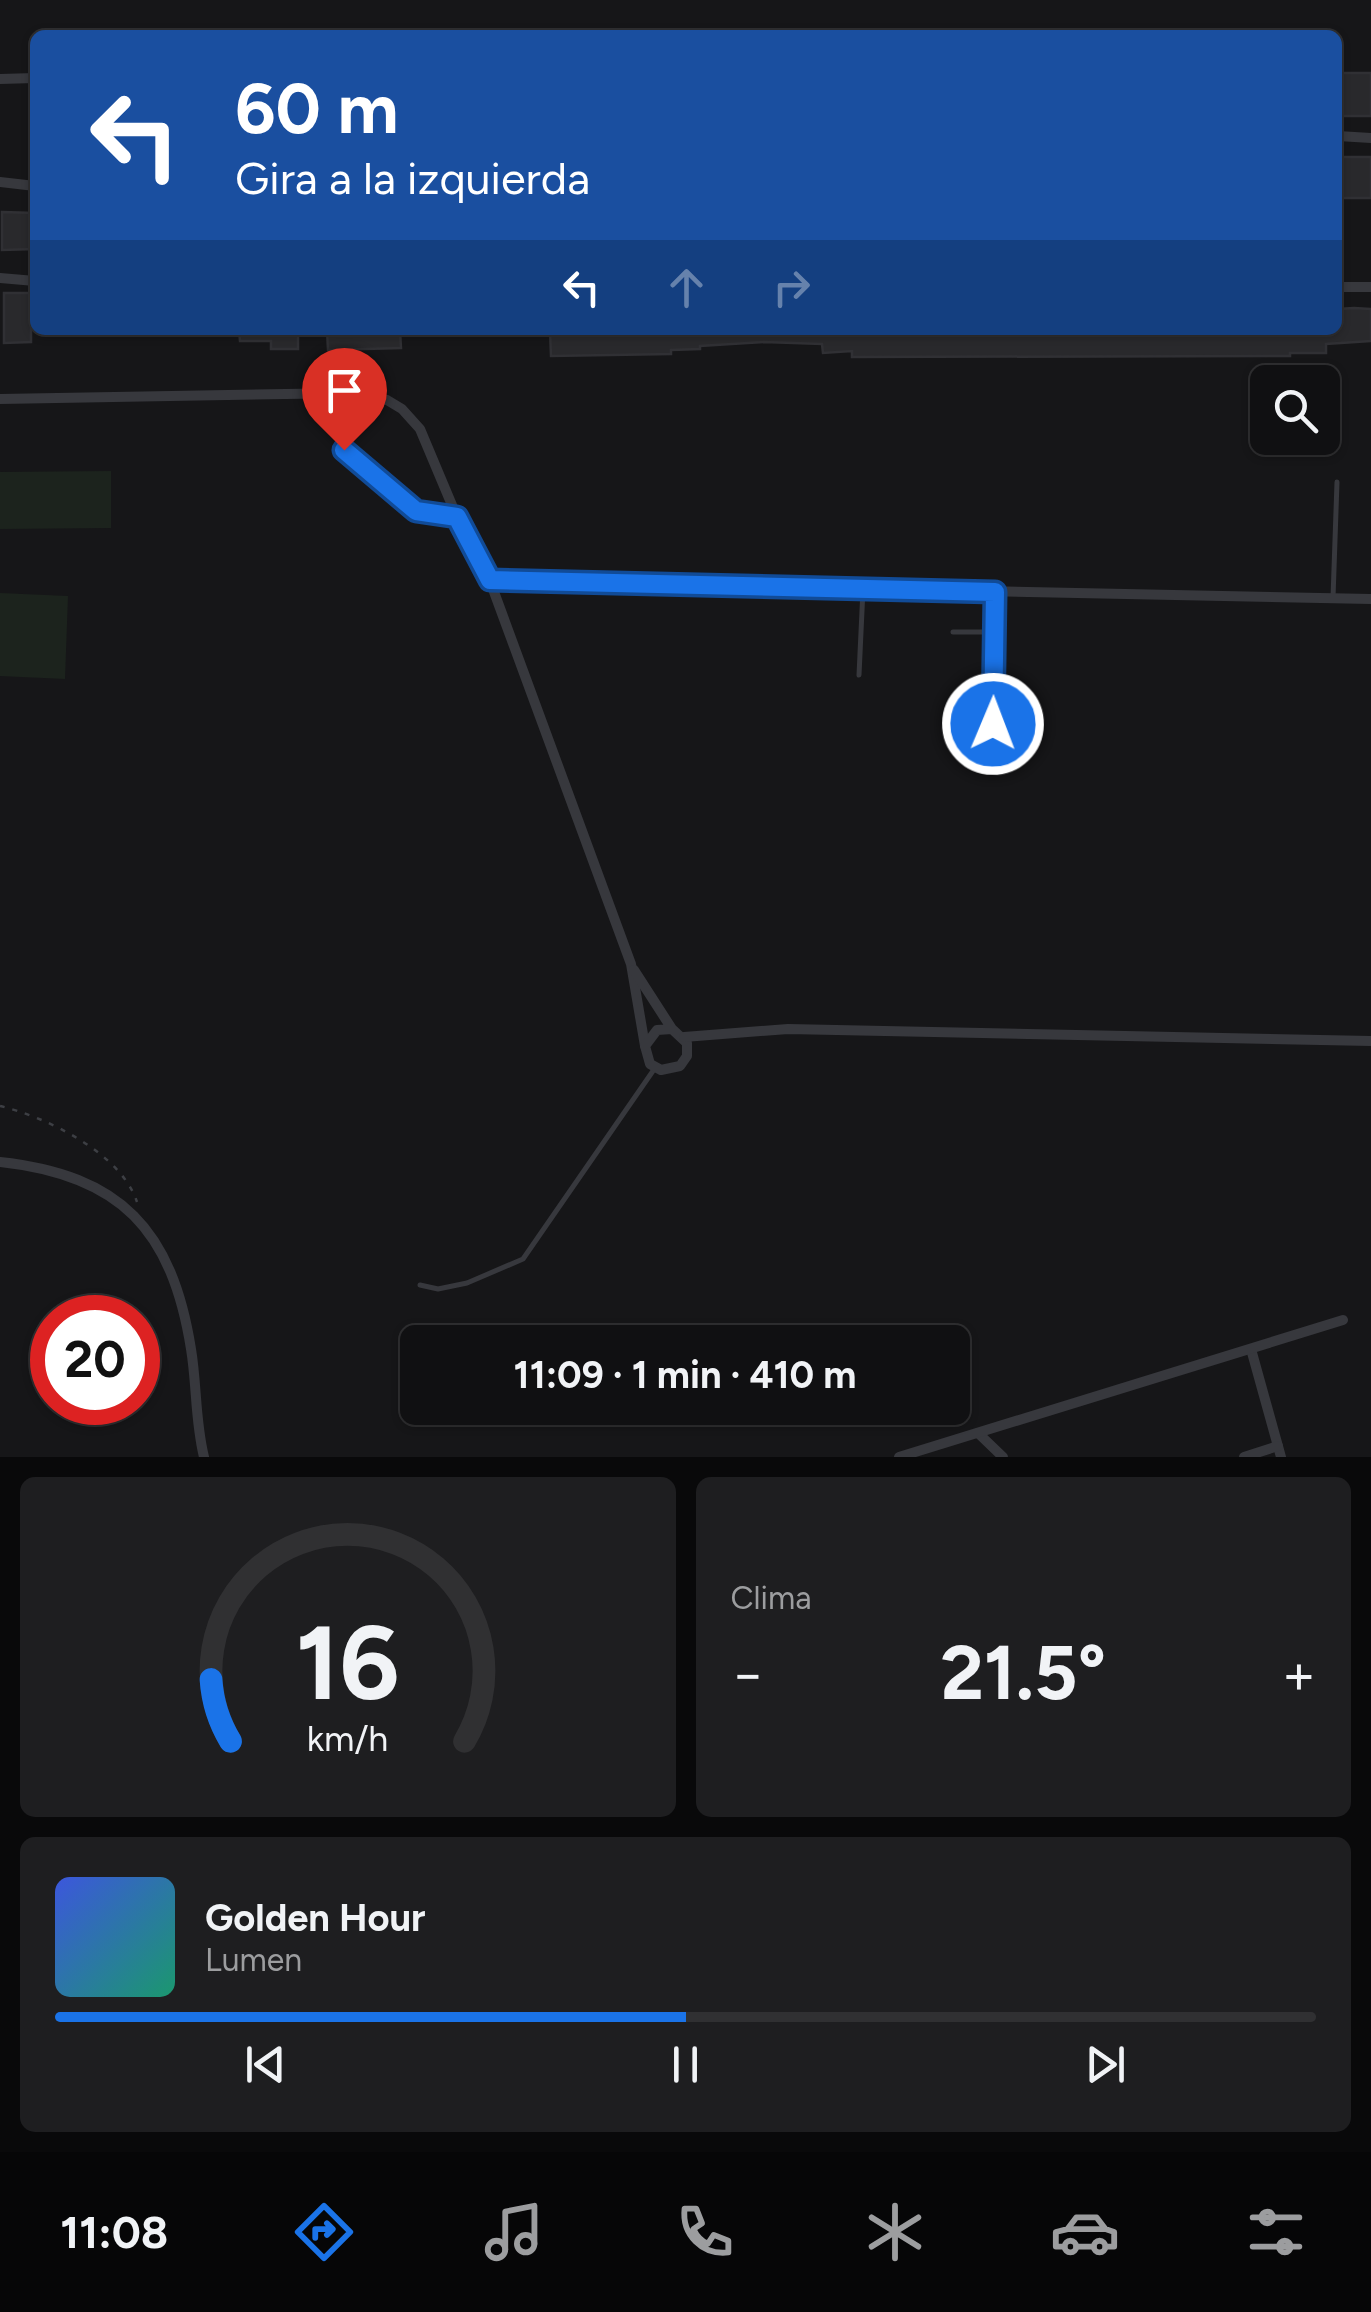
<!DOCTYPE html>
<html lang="es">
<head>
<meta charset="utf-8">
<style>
  :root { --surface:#101012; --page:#1e1e20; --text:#f1f3f6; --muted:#9c9d9f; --line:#303032; --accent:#1a73e8 }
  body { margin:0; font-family:Figtree,sans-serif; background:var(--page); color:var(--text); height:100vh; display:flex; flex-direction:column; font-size:38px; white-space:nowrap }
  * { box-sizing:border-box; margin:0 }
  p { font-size:32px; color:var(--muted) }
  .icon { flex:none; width:55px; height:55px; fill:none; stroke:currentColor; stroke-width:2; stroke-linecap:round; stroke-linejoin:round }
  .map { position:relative; height:1457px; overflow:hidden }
  .drawer { display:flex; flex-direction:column; gap:20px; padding:20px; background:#09090a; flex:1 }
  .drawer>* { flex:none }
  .banner { position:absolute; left:30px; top:30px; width:1312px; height:305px; border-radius:15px; box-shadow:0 2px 8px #0004,0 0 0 2px var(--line); background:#1a4fa0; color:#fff; overflow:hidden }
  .tools { position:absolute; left:1250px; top:365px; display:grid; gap:20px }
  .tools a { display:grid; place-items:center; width:90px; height:90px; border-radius:15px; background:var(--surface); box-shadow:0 2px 8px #0004,0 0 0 2px var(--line); font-size:50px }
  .speed { position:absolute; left:30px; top:1295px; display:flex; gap:20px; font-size:50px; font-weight:700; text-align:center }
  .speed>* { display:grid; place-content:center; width:130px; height:130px; border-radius:50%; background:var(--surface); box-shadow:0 2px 8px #0004,0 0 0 2px var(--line); line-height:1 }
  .speed .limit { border:15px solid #d22; background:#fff; color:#111 }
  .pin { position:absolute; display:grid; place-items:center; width:85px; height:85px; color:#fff; margin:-102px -42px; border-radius:50% 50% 50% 0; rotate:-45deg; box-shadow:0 0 10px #0007 }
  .pin .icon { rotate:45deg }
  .me { position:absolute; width:110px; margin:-55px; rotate:1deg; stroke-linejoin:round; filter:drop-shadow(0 0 8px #0008) }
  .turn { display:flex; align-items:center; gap:35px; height:210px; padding:0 40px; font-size:45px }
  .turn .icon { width:130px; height:130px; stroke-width:2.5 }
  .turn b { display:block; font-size:70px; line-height:85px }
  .lanes { display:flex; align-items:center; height:95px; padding:0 40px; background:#0003; justify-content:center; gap:50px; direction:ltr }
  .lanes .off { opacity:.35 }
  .big { font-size:75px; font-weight:700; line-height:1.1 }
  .drawer .tile { flex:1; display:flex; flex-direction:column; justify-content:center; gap:15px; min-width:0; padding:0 35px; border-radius:15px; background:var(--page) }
  .drawer .dial { align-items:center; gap:0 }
  .dial svg { height:260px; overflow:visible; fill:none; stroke:var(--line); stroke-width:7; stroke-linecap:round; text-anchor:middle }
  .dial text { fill:var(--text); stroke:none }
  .song { display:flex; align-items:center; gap:30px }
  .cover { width:120px; height:120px; border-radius:15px; background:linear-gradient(135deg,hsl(230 70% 55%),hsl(160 70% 35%)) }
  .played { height:10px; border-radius:5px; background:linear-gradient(90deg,var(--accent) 50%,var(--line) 50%) }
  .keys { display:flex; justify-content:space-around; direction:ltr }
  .heat { display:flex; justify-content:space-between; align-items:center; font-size:55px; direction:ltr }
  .drawer .tiles { flex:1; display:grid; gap:20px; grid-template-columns:1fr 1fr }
  .tile:last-child { grid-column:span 2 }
  .trip { position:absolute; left:400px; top:1325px; width:570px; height:100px; border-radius:15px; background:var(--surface); box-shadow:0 2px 8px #0004,0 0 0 2px var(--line); font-weight:700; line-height:100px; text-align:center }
  .menu { display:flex; height:160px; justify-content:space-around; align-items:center; background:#060607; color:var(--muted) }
  .menu .icon { width:70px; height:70px }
  .menu .current { color:var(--accent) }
  .menu b { font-size:45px; color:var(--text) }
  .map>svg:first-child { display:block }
  .green { fill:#1c231d }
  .building { fill:#29292c; stroke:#303034; stroke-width:2.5 }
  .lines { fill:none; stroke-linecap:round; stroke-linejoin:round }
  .path { stroke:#3d3f44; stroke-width:2.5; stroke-dasharray:5 8; stroke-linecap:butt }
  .lane { stroke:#37383d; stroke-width:5 }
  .street { stroke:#37383d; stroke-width:10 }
  .route-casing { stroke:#114b97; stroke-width:25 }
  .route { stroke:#1a73e8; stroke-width:18 }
</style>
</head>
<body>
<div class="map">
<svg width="1371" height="1457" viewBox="0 0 1371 1457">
  <rect width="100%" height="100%" fill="#161618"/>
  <g class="green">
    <path d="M111,471V528L0,529V472Z"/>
    <path d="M0,593L68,596L65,679L0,676Z"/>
  </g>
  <g class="building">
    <rect x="1338" y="73" width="33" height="43"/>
    <rect x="1338" y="157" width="33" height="41"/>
    <path d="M2,212L35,213V249L2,250Z"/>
    <path d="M4,293H31V342L4,343Z"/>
    <path d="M1354,308L1371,309V341L1326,344V353H1290V356L852,357V351L823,353L822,344L764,342L700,346V349L671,350V354L551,356L550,330H1338V309Z"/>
    <path d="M239,330H298V349H271V341H240Z"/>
    <path d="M327,330H400L401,348L328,350Z"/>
  </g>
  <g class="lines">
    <path class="path" d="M0,1106C46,1117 121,1153 137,1202"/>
    <g class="lane">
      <path d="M344,450L416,511L457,517"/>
      <path d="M1333,598L1337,482"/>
      <path d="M953,632H995"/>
      <path d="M859,675L863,589"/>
      <path d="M993,723L995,593"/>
      <path d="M420,1285L438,1289L467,1283L523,1259L655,1068"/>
    </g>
    <g class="street">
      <path d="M0,79L35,78"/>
      <path d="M1338,136L1371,138"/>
      <path d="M0,182L35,186"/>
      <path d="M0,278L35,281"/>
      <path d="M1338,287H1371"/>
      <path d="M0,399L348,393L387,400L402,409L420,429L457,517L490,581L631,964L645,1046"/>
      <path d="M490,581L1371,599"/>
      <path d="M634,970L672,1029L687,1043V1056L680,1066L661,1070L650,1064L645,1046L657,1030L672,1029"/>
      <path d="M684,1037L788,1029L1371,1041"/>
      <path d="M0,1162C121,1175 172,1230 191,1349C197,1385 195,1421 204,1457"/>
      <path d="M1251,1349L1281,1457"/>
      <path d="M978,1433L1003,1457"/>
      <path d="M899,1457L1343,1320"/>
      <path d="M1244,1457L1278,1446"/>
    </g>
  </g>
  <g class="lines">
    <defs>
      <path id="route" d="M344,450L416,511L457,517L490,580L995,592L993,724"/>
    </defs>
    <use href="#route" class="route-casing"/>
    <use href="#route" class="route"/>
  </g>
</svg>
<div class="tools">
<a><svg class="icon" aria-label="search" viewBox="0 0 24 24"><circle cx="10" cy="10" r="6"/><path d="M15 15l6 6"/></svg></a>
</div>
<div class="speed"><div class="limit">20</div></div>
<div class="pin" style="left:344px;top:450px;background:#d93025"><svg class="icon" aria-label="arrive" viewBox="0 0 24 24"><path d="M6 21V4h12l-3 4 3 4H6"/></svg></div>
<svg class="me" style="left:993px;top:724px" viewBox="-20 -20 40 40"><circle r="17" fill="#1a73e8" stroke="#fff" stroke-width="3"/><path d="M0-11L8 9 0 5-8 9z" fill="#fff"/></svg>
<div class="trip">11:09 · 1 min · 410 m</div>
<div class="banner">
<div class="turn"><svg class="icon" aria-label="left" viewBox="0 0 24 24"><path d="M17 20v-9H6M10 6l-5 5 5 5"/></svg><div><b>60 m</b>Gira a la izquierda</div></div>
<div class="lanes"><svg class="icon" aria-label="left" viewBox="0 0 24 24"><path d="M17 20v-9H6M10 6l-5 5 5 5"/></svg><svg class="icon off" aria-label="ahead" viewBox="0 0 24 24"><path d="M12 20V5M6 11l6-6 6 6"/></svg><svg class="icon off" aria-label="right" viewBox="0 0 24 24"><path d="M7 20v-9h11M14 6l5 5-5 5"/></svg></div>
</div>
</div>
<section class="drawer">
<div class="tiles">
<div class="tile dial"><svg viewBox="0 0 100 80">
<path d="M14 69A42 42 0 1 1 86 69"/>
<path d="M14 69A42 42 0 0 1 8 50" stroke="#1a73e8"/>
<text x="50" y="56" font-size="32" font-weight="700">16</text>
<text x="50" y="72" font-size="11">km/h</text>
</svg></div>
<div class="tile"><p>Clima</p>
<div class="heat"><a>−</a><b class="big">21.5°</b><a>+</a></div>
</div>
<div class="tile">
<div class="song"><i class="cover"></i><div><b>Golden Hour</b><p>Lumen</p></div></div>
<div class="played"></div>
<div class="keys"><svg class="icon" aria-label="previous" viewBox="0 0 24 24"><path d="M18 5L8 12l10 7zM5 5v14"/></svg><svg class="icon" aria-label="pause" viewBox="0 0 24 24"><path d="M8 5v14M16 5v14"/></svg><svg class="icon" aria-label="next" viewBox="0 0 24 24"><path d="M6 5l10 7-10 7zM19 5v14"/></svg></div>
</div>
</div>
</section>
<nav class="menu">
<b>11:08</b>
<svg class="icon current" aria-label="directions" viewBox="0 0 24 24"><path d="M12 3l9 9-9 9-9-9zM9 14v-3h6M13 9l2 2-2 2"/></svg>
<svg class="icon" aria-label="music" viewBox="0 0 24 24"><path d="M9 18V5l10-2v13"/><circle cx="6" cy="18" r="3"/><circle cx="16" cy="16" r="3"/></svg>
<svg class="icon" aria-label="phone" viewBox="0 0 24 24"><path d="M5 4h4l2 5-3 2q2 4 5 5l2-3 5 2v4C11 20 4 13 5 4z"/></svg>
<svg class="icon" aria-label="climate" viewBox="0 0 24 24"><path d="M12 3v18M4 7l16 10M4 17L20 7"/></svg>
<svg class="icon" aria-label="car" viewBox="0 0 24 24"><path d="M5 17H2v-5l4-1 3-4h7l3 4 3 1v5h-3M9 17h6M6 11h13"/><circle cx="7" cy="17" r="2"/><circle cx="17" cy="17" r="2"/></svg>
<svg class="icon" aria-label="filters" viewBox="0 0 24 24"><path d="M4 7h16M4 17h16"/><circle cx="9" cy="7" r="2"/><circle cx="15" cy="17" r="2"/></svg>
</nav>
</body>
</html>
